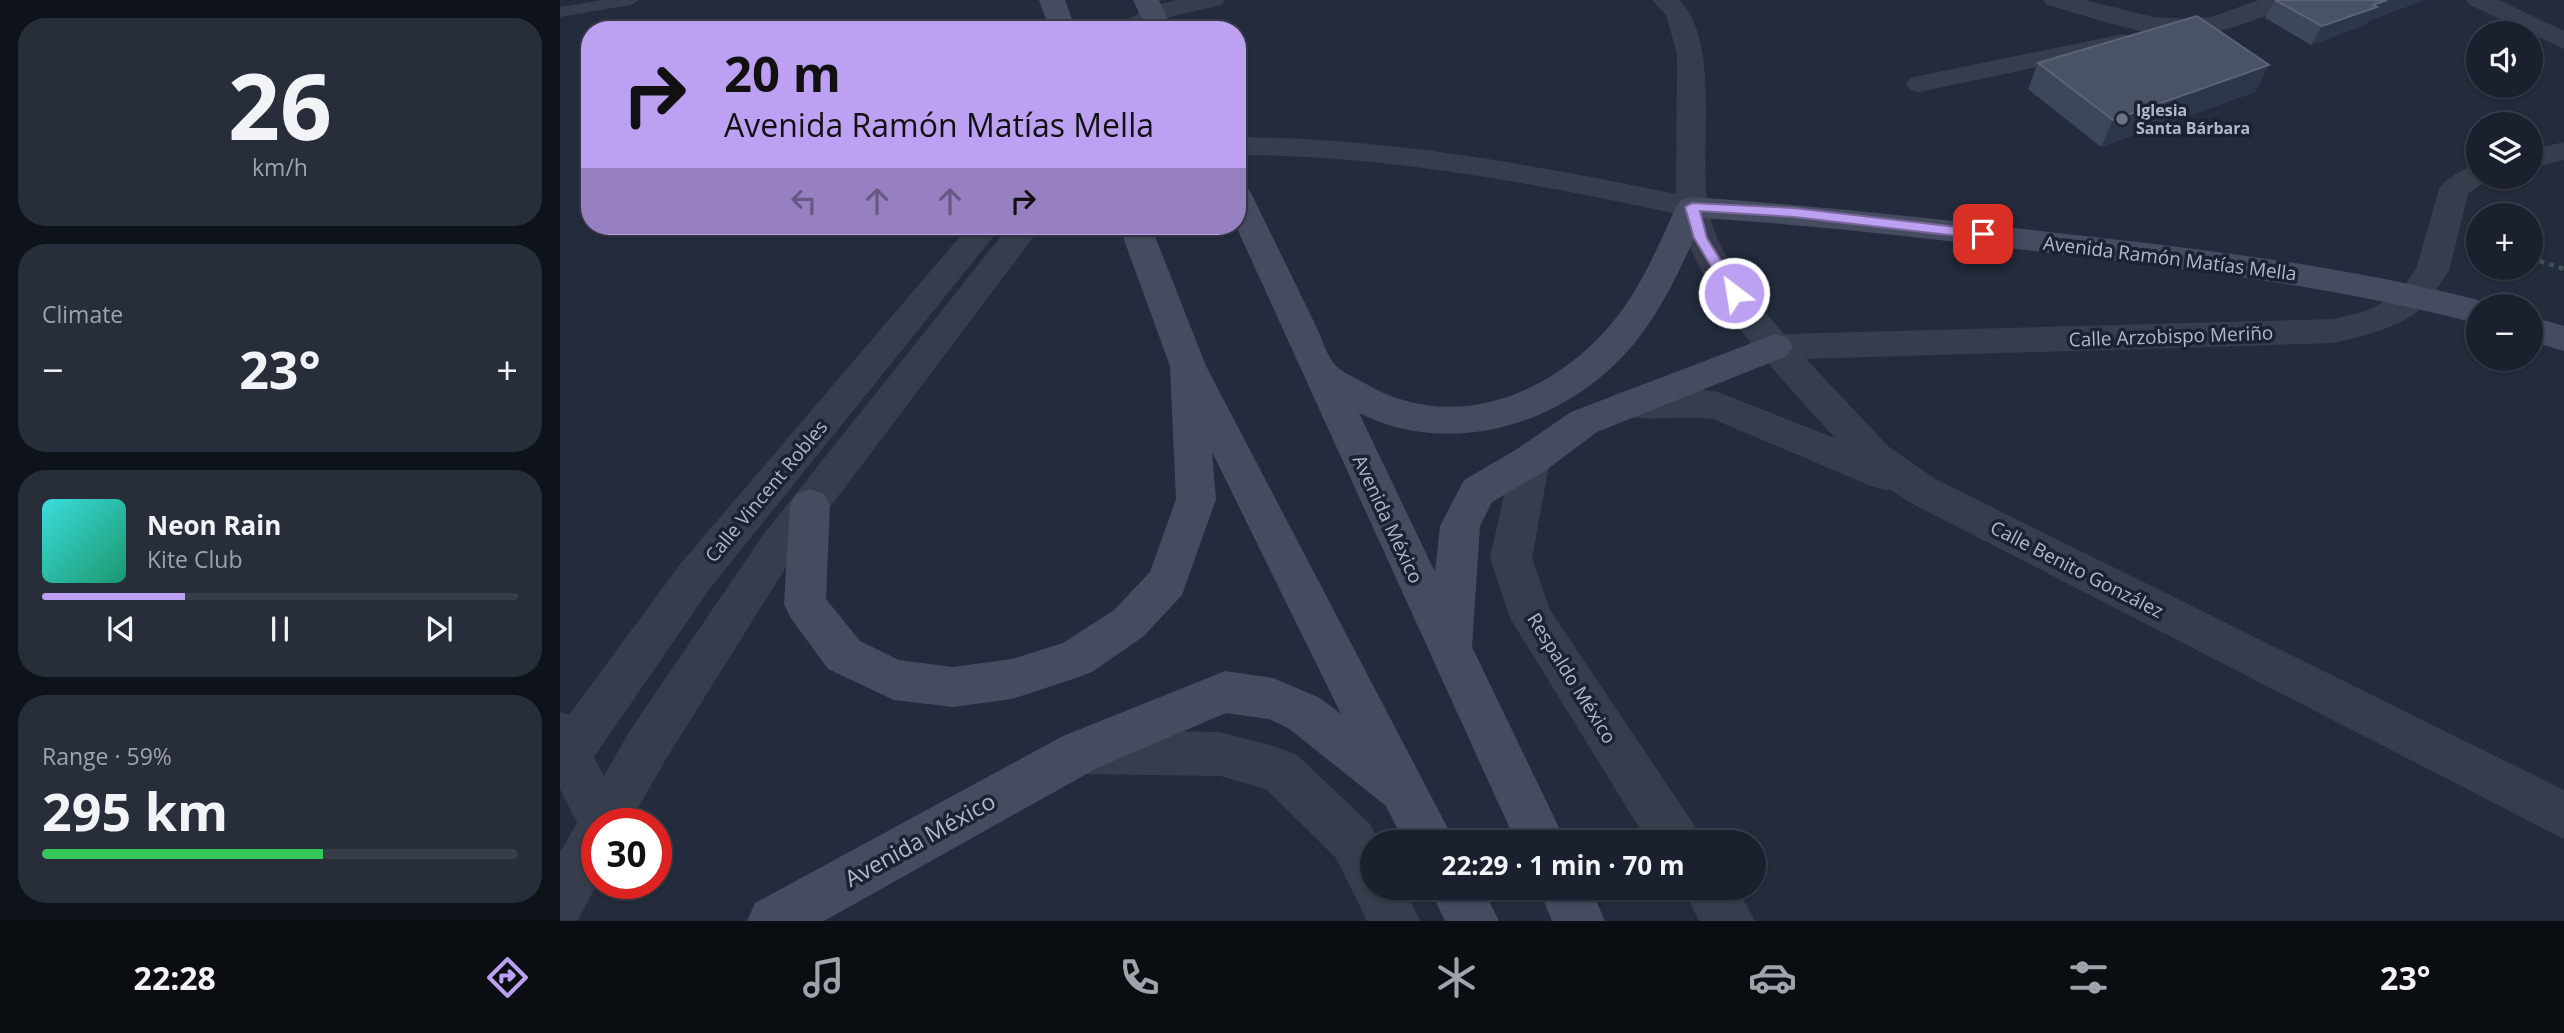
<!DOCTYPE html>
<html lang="en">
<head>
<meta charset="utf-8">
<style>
  :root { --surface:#1a202d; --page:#272d39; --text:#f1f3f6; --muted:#9fa3aa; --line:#383e49; --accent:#bca0f2 }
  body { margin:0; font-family:"Open Sans",sans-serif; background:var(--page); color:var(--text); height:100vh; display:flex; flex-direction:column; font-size:26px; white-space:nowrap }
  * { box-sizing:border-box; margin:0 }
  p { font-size:23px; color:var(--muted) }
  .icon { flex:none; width:38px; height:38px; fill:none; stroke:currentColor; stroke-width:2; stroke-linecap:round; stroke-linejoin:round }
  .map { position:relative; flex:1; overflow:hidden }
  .side { display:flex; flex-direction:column; gap:18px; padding:18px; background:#0e1219; width:560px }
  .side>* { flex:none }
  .guide { position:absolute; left:21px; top:21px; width:665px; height:214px; border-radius:28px; box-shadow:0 2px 5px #0004,0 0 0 2px var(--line); background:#bca0f2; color:#111; overflow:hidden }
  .fabs { position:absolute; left:1906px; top:21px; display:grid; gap:14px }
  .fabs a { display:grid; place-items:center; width:77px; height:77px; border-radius:50%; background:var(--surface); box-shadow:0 2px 5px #0004,0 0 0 2px var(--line); font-size:35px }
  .speed { position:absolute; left:21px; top:808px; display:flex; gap:14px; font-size:35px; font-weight:700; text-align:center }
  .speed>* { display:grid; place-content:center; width:91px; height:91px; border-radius:50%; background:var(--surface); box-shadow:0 2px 5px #0004,0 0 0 2px var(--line); line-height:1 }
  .speed .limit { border:10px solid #d22; background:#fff; color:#111 }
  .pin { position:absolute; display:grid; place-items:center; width:60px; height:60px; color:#fff; margin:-30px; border-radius:14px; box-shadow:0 4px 10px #0006 }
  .me { position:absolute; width:77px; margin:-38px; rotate:329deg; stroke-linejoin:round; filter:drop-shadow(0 0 5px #0008) }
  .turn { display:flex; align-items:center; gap:24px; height:147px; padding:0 28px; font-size:32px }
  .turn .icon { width:91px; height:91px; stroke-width:2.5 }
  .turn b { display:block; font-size:49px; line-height:60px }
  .lanes { display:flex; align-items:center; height:66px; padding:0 28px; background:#0003; justify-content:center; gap:35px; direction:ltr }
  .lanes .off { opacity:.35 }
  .big { font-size:52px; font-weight:700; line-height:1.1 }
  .side .card { flex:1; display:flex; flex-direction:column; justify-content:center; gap:10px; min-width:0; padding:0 24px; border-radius:28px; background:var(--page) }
  .side .dial { align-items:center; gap:0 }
  .dial b { font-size:91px; line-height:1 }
  .song { display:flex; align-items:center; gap:21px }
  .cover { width:84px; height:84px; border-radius:10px; background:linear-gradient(135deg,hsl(180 70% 55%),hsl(160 70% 35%)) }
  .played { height:7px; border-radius:4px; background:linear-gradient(90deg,var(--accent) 30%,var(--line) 30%) }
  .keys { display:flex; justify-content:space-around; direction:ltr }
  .heat { display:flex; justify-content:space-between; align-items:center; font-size:38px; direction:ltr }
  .charge { height:10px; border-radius:5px; background:linear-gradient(90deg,#34c759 59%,var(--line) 0) }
  .trip { position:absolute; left:800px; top:830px; width:406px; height:70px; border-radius:35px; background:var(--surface); box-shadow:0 2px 5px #0004,0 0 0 2px var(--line); font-weight:700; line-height:70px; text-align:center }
  .tabs { display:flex; height:112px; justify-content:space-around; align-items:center; background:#0a0d12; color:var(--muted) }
  .tabs .icon { width:49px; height:49px }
  .tabs .active { color:var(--accent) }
  .tabs b { font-size:32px; color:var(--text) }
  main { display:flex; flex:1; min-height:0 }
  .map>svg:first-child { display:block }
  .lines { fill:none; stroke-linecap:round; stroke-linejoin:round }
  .path { stroke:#3e5156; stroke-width:4.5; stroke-dasharray:5 5; stroke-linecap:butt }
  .service { fill:#373d4d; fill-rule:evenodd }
  .pedestrian { fill:#373d4d; fill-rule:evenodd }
  .minor { fill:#373d4d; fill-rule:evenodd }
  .tertiary { fill:#373d4d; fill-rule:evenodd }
  .secondary { fill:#454c60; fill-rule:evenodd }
  .wall { fill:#3e475a }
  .shaded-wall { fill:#2e3649 }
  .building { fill:#4a5366; stroke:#5b6375; stroke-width:2 }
  .route { fill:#bca0f2; stroke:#7a689d; stroke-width:2 }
  .worship-dot { fill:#6b7280; stroke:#1c2231; stroke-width:2.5 }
  .labels { text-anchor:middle; stroke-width:7; stroke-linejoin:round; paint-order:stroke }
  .far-poi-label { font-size:16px; font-weight:bold; fill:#b3b8c8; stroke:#1c2231; text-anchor:start }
  .street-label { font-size:19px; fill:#b3b8c8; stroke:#1c2231 }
  .near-street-label { font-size:23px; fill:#b3b8c8; stroke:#1c2231 }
</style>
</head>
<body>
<main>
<section class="side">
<div class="card dial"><b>26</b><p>km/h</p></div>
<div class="card"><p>Climate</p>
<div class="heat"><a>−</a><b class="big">23°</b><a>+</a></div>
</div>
<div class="card">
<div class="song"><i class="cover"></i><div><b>Neon Rain</b><p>Kite Club</p></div></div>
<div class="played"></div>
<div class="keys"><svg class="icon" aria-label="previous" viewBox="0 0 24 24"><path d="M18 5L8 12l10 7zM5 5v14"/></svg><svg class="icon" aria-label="pause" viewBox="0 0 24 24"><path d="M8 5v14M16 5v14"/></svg><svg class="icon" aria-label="next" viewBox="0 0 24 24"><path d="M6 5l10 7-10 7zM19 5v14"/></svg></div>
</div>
<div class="card"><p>Range · 59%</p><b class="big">295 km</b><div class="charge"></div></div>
</section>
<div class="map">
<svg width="2004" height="921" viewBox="0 0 2004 921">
  <rect width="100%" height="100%" fill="#232b3c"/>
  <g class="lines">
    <path class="path" d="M1970,258L2004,269"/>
    <path class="service" d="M42,0H79L71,5L0,17V7Z"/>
    <path class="pedestrian" d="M1563,34L1572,37L1576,42L1572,47L1359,92L1350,90L1346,84L1350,78L1359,76Z"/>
    <g class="minor">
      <path d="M617,0H665L661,5L610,17L588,30H555L559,24L593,6Z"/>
      <path d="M1092,0H1119C1162,42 1138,151 1148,207C1155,252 1195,301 1224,334L1774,319C1786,315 1801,314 1812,308C1833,299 1842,280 1867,287L1872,295C1852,327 1808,334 1774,343L1246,359L1329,447L1377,480L2004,790V839L1349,502L1330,489L1325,490L1311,486L1153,419C1121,415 1085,423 1055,414L1050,404L1055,394L1068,390L1128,388L1158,392L1275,438C1218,374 1141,298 1118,214C972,183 827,155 677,155V137C826,138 971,164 1116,194L1117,54L1106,15Z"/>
      <path d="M1483,0H1525L1593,17L1633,19L1651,17L1699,0H1736L1732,5C1705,15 1679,28 1650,33C1596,43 1539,19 1487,5Z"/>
      <path d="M1906,0H1939L2004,31V49L1910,5Z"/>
      <path d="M409,226H442L151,587L34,757L44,776L69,732L203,535L449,226H482L231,559L103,764L69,824H37V884L18,920L0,921V852L17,823L0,789V712L9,715L121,563Z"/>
      <path d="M971,445L985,449L990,460L972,558L990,610L1134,825L1142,842H1088L950,618L930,558L952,460L957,449Z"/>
      <path d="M522,730L660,732L720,748L737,755L810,824L820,842H812V887H844L860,921H807L776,858L706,789L660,776L522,774L505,768L499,752L505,736Z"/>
      <path d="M1122,887H1177L1195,921H1139Z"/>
    </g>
    <g class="tertiary">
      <path d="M2004,142V160L1970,168V150Z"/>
      <path d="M1918,165V177H1931L1908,194L1889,271L1867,303L1855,307L1843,303L1838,295L1856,269L1879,189C1887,177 1904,168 1918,165Z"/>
    </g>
    <g class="secondary">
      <path d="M479,0H505L516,30H490Z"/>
      <path d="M573,0H599L613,30H587Z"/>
      <path d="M677,185L688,188L692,195C713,238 734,281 755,324C761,336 767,357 776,366C785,374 798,379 808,385C895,435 997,393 1056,318C1083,284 1098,246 1116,207L1121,200L1132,197C1257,206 1381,219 1506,234C1645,249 1782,266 1918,300L1932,306H1918V324C1783,288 1645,271 1506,255C1385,240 1264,226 1143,218C1125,259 1108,299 1080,336C1017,420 896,462 799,413L875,572L880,526L904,480L957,449L1011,412L1215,334L1227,338L1233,347L1227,356L1037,432L985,471L932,502L920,526L912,647L1006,842H956L676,226Z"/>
      <path d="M559,226H591L646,366L895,842H844L826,806L728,728L709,719L666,713L537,768L264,921H187L195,903L503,736L665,671L713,678L760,698L781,714L652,452L656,499L622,595L584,636L532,672L516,678L452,699L393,707L334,700L268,669L230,617L224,604L230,505L236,494L250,489L264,494L270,505L266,599L300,641L339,660L393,667L452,659L503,643L554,610L590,572L616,499L610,366Z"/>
      <path d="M1970,316L2004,326V351L1970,341Z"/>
      <path d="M869,887H922L939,921H885Z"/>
      <path d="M978,887H1030L1045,921H992Z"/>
    </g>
  </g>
  <g class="wall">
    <path d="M1715,0L1808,21L1805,25L1751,45L1705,18Z"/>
    <path d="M1478,63L1709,65L1695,92L1541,147L1468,89Z"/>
  </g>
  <g class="shaded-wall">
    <path d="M1827,0H1866L1808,21L1805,25L1751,45L1762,26Z"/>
    <path d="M1709,65L1695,92L1541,147L1553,120Z"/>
  </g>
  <g class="building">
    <path d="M1715,0H1827L1813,5L1817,7L1762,26Z"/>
    <path d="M1637,16L1709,65L1553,120L1478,63Z"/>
  </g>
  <path class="route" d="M1132,203L1234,208L1423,230L1430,234L1423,239L1234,217L1140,211L1147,238L1181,293L1174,297L1169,296L1134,238L1125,207Z"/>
  <circle class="worship-dot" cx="1562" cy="119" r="7"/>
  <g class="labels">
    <g class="far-poi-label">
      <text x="1576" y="116">Iglesia<tspan x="1576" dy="18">Santa Bárbara</tspan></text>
    </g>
    <g class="street-label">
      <text transform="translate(1610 258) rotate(7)" y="7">Avenida Ramón Matías Mella</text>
      <text transform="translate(1611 336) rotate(-2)" y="7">Calle Arzobispo Meriño</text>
      <text transform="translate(206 491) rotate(-50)" y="7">Calle Vincent Robles</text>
      <text transform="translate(828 519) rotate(65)" y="7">Avenida México</text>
      <text transform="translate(1517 569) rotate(27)" y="7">Calle Benito González</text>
      <text transform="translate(1012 678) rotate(58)" y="7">Respaldo México</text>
    </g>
    <g class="near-street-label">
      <text transform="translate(360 840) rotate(-29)" y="8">Avenida México</text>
    </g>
  </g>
</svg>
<div class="fabs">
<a><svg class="icon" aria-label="sound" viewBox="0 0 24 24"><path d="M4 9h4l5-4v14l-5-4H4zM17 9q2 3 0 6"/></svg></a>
<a><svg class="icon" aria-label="layers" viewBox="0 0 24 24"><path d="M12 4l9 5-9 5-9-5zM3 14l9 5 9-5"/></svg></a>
<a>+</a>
<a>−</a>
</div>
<div class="speed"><div class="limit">30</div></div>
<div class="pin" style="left:1423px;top:234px;background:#d93025"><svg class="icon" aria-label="arrive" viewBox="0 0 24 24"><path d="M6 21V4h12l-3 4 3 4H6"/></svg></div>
<svg class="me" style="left:1174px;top:293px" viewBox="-20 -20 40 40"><circle r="17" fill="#bca0f2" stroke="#fff" stroke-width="3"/><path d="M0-11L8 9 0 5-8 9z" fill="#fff"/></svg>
<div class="trip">22:29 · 1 min · 70 m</div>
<div class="guide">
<div class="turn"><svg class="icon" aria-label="right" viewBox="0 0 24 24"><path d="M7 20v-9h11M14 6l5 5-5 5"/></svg><div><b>20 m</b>Avenida Ramón Matías Mella</div></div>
<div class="lanes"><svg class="icon off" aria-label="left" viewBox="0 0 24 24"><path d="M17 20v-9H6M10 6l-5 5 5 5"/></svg><svg class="icon off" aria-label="ahead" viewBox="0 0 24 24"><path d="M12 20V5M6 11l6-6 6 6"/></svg><svg class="icon off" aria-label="ahead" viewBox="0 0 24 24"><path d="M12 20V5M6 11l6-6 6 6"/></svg><svg class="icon" aria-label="right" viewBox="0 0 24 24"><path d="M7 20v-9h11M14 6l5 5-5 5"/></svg></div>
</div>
</div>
</main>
<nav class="tabs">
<b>22:28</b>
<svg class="icon active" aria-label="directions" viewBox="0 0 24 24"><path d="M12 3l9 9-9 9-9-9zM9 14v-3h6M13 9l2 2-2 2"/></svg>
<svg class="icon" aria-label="music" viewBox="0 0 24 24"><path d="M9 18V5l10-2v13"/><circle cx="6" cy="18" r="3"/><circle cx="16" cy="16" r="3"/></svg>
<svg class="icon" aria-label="phone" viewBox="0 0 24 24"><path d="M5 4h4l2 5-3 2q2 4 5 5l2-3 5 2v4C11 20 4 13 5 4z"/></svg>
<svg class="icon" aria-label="climate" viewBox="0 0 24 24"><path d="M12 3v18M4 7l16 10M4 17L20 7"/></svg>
<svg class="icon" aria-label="car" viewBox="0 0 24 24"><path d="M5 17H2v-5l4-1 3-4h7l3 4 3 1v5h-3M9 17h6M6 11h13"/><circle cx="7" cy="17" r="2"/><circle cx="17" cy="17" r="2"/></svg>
<svg class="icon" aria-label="filters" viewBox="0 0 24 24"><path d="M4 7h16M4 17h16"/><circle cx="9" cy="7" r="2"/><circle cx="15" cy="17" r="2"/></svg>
<b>23°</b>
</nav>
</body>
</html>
